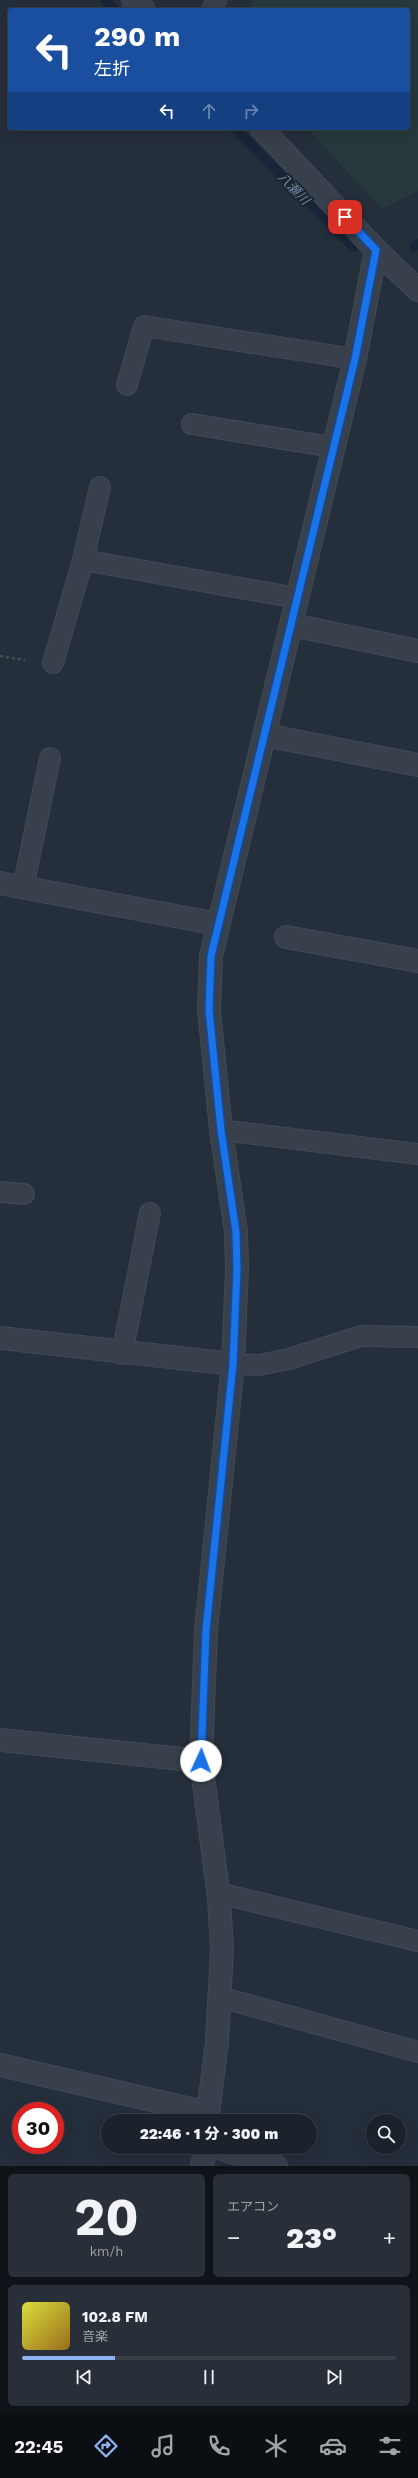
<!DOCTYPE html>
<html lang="ja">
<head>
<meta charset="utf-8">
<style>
  :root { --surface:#1c222c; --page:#292f38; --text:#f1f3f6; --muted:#a0a4a9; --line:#3a3f48; --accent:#8eb3f2 }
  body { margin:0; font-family:"Work Sans","Noto Sans JP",sans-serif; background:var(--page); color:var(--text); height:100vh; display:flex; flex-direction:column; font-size:15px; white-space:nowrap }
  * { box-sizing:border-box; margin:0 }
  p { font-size:13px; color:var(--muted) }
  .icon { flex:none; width:22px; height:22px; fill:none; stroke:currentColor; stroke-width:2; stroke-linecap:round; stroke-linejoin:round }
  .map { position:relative; height:2166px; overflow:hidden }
  .sheet { display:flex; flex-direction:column; gap:8px; padding:8px; background:#0f1318; flex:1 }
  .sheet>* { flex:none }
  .top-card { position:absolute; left:8px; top:8px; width:402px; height:122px; border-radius:4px; box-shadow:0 4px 16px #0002,0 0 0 1px var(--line); background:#1a4fa0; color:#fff; overflow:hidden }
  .fabs { position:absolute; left:366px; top:2114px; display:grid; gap:8px }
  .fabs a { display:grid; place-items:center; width:40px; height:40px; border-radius:50%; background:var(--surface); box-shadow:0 4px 16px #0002,0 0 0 1px var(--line); font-size:20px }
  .speed { position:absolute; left:12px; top:2102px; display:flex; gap:8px; font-size:20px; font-weight:700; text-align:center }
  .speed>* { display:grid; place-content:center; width:52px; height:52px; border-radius:50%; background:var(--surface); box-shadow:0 4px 16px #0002,0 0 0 1px var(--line); line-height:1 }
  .speed .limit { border:6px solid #d22; background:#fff; color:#111 }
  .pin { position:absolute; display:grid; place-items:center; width:34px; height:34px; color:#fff; margin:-17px; border-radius:8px; box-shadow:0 2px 6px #0006 }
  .me { position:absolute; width:44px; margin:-22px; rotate:2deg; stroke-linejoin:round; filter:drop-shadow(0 0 3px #0008) }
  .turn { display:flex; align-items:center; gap:14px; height:84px; padding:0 20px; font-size:18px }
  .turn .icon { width:52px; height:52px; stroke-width:2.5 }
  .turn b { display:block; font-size:28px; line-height:34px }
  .lanes { display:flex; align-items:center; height:38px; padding:0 20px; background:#0003; justify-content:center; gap:20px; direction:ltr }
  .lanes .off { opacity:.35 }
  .big { font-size:30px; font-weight:800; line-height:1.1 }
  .sheet .tile { flex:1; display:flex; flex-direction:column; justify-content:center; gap:6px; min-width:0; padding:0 14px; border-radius:6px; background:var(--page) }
  .sheet .dial { align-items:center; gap:0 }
  .dial b { font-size:52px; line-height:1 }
  .song { display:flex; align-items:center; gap:12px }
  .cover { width:48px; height:48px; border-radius:6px; background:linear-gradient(135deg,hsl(60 70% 55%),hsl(40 70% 35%)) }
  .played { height:4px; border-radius:2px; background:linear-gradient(90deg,var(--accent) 25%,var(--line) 25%) }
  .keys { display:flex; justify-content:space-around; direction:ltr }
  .heat { display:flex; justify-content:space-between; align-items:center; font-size:22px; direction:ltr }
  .sheet .tiles { flex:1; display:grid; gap:8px; grid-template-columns:1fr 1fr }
  .tile:last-child { grid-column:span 2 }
  .trip { position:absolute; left:101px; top:2114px; width:216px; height:40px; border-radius:20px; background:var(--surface); box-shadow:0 4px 16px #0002,0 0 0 1px var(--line); font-weight:800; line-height:40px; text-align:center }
  .tabs { display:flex; height:64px; justify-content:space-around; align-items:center; background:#0b0e12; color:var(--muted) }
  .tabs .icon { width:28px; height:28px }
  .tabs .selected { color:var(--accent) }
  .tabs b { font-size:18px; color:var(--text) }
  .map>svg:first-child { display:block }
  .green { fill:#27393c }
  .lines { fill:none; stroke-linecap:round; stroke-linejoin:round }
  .stream { stroke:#182539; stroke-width:10 }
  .service-casing { stroke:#414955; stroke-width:22 }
  .pedestrian-casing { stroke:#414955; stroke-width:24 }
  .minor-casing { stroke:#414955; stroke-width:24 }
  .path { stroke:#3f5255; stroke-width:2.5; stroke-dasharray:3 3; stroke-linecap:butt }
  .service { stroke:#38404c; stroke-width:20 }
  .pedestrian { stroke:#38404c; stroke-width:22 }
  .minor { stroke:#38404c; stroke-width:22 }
  .route-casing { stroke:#114b97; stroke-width:10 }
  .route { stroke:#1a73e8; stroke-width:7 }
  .labels { text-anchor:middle; stroke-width:4; stroke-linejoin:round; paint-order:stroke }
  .water-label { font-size:13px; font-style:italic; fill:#6f85a4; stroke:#1d2531 }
</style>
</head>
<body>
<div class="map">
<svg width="418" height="2166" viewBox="0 0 418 2166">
  <rect width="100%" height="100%" fill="#252e3b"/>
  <path class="green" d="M253,0H418V191L382,209L307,128H408V10H248Z"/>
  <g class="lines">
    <g class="stream">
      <path d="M105,0L115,10"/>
      <path d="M234,128L354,247"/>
      <path d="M414,247L418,244"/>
    </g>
    <defs>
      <g id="service">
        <path d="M212,10L216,0"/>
        <path d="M127,385L144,326L355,359"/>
        <path d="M192,424L332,447"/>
        <path d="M83,560L297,598"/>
        <path d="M53,663L83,560L100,487"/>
        <path d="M23,888L50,758"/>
        <path d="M221,1130L418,1154"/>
        <path d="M0,1192L24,1194"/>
        <path d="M122,1354L150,1213"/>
        <path d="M233,1364L259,1365L289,1359L361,1336L418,1337"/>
        <path d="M218,1893L418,1941"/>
        <path d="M220,1997L418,2052"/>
      </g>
      <path id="pedestrian" d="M286,937L418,961"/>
      <g id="minor">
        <path d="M133,0L144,10"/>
        <path d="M261,128L376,250L418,290"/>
        <path d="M292,625L418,651"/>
        <path d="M265,735L418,765"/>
        <path d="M0,883L218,924"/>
        <path d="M0,1338L233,1364"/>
        <path d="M0,1740L201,1761"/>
        <path d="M0,2065L208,2113"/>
        <path d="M207,2121L217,2042L222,1950L219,1898L201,1761L206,1630L233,1364L237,1269L236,1232L221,1130L209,1010L211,956L355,359L376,250"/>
        <path d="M216,2147L276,2166"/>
        <path d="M202,2166L206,2147"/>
      </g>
    </defs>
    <use href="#service" class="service-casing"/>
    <use href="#pedestrian" class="pedestrian-casing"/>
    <use href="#minor" class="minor-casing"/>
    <path class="path" d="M0,656L25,660"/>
    <use href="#service" class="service"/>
    <use href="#pedestrian" class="pedestrian"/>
    <use href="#minor" class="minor"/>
  </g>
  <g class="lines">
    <defs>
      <path id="route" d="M201,1761L206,1630L233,1364L237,1269L236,1232L221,1130L209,1010L211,956L355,359L376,250L345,217"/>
    </defs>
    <use href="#route" class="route-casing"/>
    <use href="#route" class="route"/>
  </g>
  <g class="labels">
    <g class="water-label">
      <text transform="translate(294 188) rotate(45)" y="5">八瀬川</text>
    </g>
  </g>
</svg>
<div class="fabs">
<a><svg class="icon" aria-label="search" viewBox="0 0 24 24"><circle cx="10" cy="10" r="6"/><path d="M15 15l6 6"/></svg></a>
</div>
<div class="speed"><div class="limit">30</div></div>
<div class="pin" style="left:345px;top:217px;background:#d93025"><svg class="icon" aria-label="arrive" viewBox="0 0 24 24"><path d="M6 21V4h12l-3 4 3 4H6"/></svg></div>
<svg class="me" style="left:201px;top:1761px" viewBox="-20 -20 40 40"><circle r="19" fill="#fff"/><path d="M0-13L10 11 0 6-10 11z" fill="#1a73e8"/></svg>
<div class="trip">22:46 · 1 分 · 300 m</div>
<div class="top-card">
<div class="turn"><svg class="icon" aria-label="left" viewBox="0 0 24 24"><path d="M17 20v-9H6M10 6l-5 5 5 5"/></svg><div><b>290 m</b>左折</div></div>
<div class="lanes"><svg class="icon" aria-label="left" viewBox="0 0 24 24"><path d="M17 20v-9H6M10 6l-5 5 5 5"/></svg><svg class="icon off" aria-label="ahead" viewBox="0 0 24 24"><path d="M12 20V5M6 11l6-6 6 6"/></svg><svg class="icon off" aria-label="right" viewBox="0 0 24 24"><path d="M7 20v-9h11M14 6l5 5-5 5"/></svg></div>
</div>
</div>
<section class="sheet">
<div class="tiles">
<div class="tile dial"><b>20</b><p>km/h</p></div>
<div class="tile"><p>エアコン</p>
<div class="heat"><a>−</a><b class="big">23°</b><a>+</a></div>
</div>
<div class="tile">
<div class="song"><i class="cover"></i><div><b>102.8 FM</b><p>音楽</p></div></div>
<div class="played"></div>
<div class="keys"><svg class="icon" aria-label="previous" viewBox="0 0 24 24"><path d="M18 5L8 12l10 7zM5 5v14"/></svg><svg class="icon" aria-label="pause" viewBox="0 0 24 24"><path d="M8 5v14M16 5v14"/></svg><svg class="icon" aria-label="next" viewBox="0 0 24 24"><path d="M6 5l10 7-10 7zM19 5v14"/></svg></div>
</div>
</div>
</section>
<nav class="tabs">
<b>22:45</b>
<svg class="icon selected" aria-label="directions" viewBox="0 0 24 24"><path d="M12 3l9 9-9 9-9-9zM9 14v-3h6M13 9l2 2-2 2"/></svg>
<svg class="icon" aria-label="music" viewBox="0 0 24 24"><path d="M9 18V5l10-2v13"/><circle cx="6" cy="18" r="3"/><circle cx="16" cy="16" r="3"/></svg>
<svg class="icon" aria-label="phone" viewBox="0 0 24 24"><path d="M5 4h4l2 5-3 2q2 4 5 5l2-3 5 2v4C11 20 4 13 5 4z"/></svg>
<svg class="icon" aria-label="climate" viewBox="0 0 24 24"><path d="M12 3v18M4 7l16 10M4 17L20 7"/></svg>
<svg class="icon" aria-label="car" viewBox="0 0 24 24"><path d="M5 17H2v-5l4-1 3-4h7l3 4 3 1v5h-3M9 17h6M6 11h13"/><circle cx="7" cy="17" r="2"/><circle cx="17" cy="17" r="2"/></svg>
<svg class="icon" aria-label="filters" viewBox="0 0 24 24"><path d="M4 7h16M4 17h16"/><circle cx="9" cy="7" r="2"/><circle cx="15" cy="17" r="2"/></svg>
</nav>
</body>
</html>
